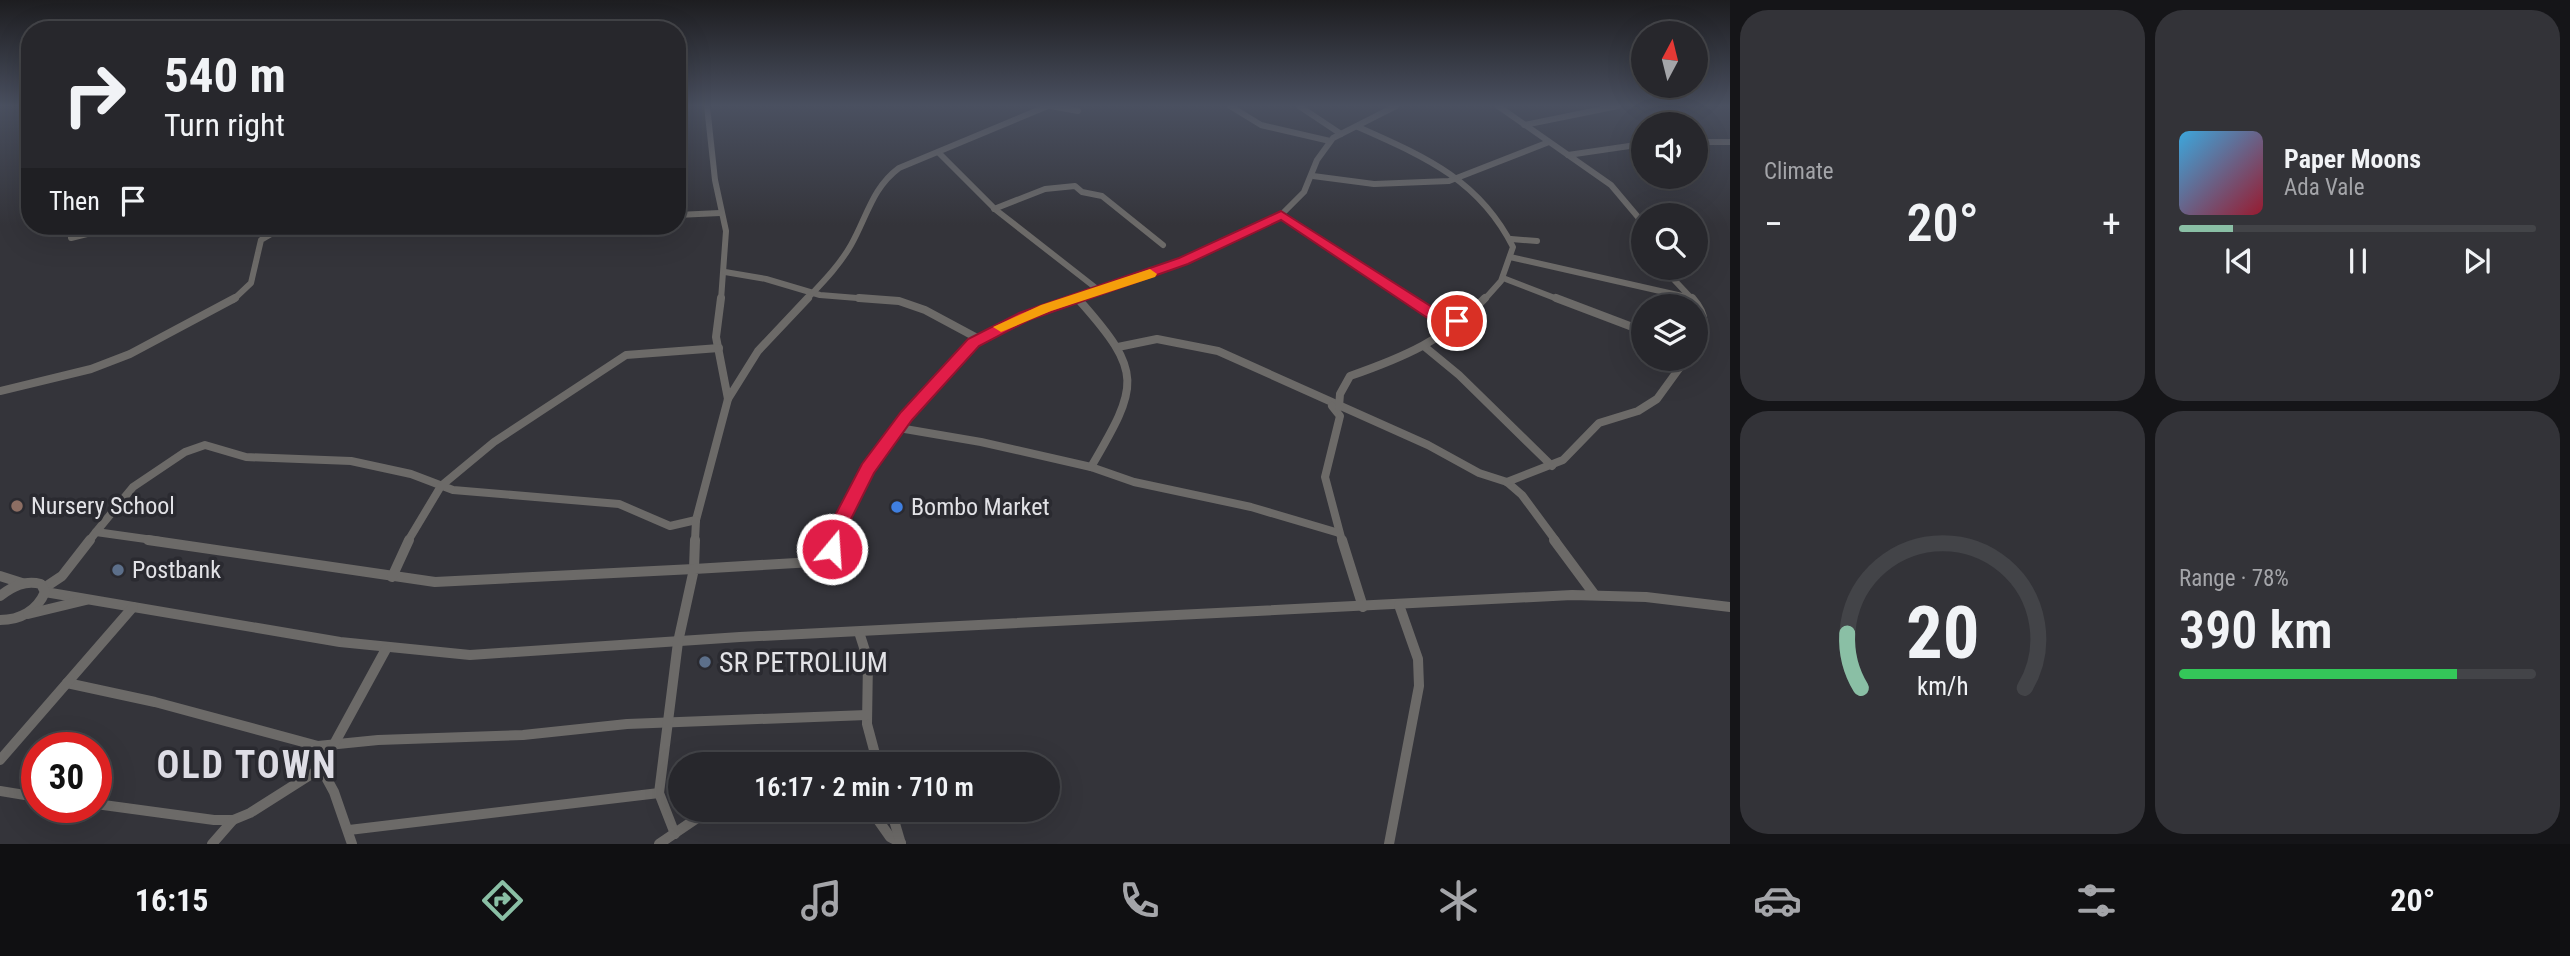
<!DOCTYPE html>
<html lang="en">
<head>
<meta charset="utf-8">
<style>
  :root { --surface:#27272c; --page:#333338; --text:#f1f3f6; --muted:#a4a5a9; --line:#434448; --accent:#8abfa5 }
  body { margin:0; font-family:"Roboto Condensed",sans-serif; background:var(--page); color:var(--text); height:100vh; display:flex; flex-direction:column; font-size:26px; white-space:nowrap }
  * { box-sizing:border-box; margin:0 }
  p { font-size:23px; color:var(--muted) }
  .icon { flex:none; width:38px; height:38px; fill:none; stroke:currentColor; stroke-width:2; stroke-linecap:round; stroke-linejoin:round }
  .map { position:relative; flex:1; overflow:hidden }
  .side { display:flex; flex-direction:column; gap:10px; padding:10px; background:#151518; width:840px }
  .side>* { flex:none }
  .hud { position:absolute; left:21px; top:21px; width:665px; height:214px; border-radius:28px; box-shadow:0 7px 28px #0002,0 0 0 2px var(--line); background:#27272c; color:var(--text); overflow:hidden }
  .needle { width:46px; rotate:7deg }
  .tools { position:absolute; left:1631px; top:21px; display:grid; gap:14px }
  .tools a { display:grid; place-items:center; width:77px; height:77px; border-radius:50%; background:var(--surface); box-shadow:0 7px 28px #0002,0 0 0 2px var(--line); font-size:35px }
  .speed { position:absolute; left:21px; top:732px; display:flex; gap:14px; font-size:35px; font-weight:700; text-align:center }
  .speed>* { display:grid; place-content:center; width:91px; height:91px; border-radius:50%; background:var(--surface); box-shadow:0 7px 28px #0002,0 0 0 2px var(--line); line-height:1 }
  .speed .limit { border:10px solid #d22; background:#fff; color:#111 }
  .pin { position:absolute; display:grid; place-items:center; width:60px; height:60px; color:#fff; margin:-30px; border:4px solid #fff; border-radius:50%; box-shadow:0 2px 7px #0007 }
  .me { position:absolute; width:77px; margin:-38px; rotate:18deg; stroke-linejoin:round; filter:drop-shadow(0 0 5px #0008) }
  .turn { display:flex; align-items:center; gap:24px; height:147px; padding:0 28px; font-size:32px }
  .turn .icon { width:91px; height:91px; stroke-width:2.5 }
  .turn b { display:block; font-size:49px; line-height:60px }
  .then { display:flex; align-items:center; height:66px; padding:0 28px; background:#0003; gap:14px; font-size:26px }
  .big { font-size:52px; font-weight:600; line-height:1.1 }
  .side .widget { flex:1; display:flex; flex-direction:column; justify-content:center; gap:10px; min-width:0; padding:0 24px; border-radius:28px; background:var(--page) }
  .side .dial { align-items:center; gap:0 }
  .dial svg { height:182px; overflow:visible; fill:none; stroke:var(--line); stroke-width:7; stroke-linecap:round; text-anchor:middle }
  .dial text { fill:var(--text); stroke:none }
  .song { display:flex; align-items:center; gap:21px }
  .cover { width:84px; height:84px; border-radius:10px; background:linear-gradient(135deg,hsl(200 70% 55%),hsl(350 70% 35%)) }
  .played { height:7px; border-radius:4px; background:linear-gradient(90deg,var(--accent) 15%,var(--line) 15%) }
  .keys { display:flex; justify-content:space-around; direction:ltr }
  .heat { display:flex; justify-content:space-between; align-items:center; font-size:38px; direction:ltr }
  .charge { height:10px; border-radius:5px; background:linear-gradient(90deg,#34c759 78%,var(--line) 0) }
  .side .tiles { flex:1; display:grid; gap:10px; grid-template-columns:repeat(2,1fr) }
  .trip { position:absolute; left:668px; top:752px; width:392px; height:70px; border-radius:35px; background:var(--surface); box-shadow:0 7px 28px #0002,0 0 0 2px var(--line); font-weight:600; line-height:70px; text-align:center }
  .menu { display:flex; height:112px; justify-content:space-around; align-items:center; background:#101012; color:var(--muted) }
  .menu .icon { width:49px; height:49px }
  .menu .active { color:var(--accent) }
  .menu b { font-size:32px; color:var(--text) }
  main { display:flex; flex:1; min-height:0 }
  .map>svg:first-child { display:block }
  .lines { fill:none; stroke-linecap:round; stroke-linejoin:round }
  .street-far2 { stroke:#6c6a68; stroke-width:6 }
  .street-far1 { stroke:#6c6a68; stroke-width:8 }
  .street { stroke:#6c6a68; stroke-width:10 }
  .route { fill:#e11d48; stroke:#92132f; stroke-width:2 }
  .slow { fill:#f59e0b }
  .education-dot { fill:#8d6e63; stroke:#2a2a30; stroke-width:2.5 }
  .shop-dot { fill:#3f7fe0; stroke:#2a2a30; stroke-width:2.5 }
  .service-dot { fill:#5c6f8a; stroke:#2a2a30; stroke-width:2.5 }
  .labels { text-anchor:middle; stroke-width:7; stroke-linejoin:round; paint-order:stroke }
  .poi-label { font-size:24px; fill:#e2e2e6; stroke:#2a2a30; text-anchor:start }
  .near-poi-label { font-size:28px; fill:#e2e2e6; stroke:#2a2a30; text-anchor:start }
  .near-district-label { font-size:38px; font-weight:bold; letter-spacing:2px; fill:#dedde5; stroke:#2a2a30 }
</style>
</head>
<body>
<main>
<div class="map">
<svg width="1730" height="844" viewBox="0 0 1730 844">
  <rect width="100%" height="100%" fill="#34343a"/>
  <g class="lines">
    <g class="street-far2">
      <path d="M707,106L715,180L726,231L721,300"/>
      <path d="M1051,106L1078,111"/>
      <path d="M1230,106L1261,125L1330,141"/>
      <path d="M1299,106L1341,134"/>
      <path d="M1498,106L1611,185L1643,223"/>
      <path d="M1524,125L1618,106"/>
      <path d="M1358,127C1423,156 1479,179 1513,247L1501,281L1484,300"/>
      <path d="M1696,142H1730"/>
      <path d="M939,153L996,210L1101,292"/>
      <path d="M1568,155L1643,144"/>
      <path d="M1313,176L1374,184L1449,181L1549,142"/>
      <path d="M994,209L1045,189L1075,186L1082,192L1102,196L1163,245"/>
      <path d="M677,215L720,213"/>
      <path d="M1281,215L1409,300"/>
      <path d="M71,238L119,226"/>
      <path d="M1511,239L1537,241"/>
      <path d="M1510,257L1691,298"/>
      <path d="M1663,268L1693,300"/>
      <path d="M725,272L766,279L820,295L882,300"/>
      <path d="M1503,278L1560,300"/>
      <path d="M233,300L251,283L261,240L285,226"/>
      <path d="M806,300C822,283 839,266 851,245C867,217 872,188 899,168L1048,106"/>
      <path d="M1073,300L1183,261L1281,215L1304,192L1317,160L1333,138L1396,106"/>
    </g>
    <g class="street-far1">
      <path d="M859,298L899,301L925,310L979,339"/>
      <path d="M1407,298L1431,314L1462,321"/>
      <path d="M1556,298L1643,331"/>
      <path d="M1692,298C1707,315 1707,328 1696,347"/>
      <path d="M1079,300C1144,373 1139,385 1091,467"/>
      <path d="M1118,347L1157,339L1218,351L1428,445L1479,473L1507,482L1522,495L1556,541"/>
      <path d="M1425,347L1459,375L1552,466"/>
      <path d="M0,391L91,369L130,354L235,298"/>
      <path d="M728,399L758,351L808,298"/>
      <path d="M1332,406L1340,416L1325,477L1342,541"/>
      <path d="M1339,407L1340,394L1350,376C1402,358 1447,339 1485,298"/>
      <path d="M899,428L981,442L1091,467L1134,482L1251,507L1339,533"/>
      <path d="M1507,482L1563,460L1599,423L1638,411L1657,399L1686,359"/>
      <path d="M696,520L728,399L716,337L721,298"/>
      <path d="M89,541L96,532"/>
      <path d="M160,541L96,532L133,487L185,452L205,445L246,457L351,461L411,474L453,490L619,504L670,526L696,520"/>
      <path d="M408,541L441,486L494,442L626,355L719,348"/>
      <path d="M695,541L696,520"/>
      <path d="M834,541C847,482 906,417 946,373C955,363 964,349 975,342C1004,320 1044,310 1078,298"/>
    </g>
    <g class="street">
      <path d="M148,540L435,582L694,569L695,540"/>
      <path d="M1342,540L1363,607"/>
      <path d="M1554,540L1594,594"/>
      <path d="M0,576L22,583"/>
      <path d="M392,577L409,540"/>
      <path d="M44,588L62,576L90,540"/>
      <path d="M45,592L340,642L470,655L740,637L1572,595L1646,597L1730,607"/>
      <path d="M0,596C13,586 25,580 41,584L45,592C37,611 20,620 0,620"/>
      <path d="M28,614L86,600"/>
      <path d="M859,632L868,660L867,724L878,765"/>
      <path d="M67,683L155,702L318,746L378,740L523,735L627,724L867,715"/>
      <path d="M0,760L133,607"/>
      <path d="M782,765C804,754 822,750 843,765"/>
      <path d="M321,768L334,792L352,844"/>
      <path d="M0,791L37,797"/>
      <path d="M96,804L214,820H233L250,813L321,768L386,649"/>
      <path d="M871,810L890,837L901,843"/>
      <path d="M891,810L901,844"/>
      <path d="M349,830L659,793"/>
      <path d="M675,834L659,793L678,642L694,569L830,561L835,540"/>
      <path d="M212,844L233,820"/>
      <path d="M659,844L709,810"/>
      <path d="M1389,844L1419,686L1418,659L1399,605"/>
    </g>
  </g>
  <linearGradient id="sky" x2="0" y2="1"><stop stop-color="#1d1d20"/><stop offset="0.47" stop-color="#4a5060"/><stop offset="1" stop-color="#4a5060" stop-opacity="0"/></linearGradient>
  <rect width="1730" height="225" fill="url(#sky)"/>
  <path class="route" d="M1281,211L1437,310L1464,321L1457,326L1426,317L1281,220L1188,264L1029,320L979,346L912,420L874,473L846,529L838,555H826L823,549L828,529L862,464L901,412L968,339L1019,313L1179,258Z"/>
  <path class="slow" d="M1150,269L1157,274L1155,277L1051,311L1006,330L1001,332L993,327L1041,305Z"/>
  <circle class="education-dot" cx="17" cy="506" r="7"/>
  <circle class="shop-dot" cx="897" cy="507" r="7"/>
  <g class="service-dot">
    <circle cx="118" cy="570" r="7"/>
    <circle cx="705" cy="662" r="7"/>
  </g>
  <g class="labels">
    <g class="poi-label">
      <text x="31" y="514">Nursery School</text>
      <text x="911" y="515">Bombo Market</text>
      <text x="132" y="578">Postbank</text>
    </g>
    <g class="near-poi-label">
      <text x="719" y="672">SR PETROLIUM</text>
    </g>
    <g class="near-district-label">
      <text x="247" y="778">OLD TOWN</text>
    </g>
  </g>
</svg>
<div class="tools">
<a><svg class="needle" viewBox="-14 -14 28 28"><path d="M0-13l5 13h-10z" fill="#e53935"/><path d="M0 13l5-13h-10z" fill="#a4a5a9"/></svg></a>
<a><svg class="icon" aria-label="sound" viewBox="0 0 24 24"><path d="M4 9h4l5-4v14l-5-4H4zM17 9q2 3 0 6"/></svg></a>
<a><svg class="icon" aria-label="search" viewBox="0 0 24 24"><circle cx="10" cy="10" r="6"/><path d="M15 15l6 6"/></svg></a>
<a><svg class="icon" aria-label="layers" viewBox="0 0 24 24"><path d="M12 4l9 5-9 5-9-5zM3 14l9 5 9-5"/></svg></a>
</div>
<div class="speed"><div class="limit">30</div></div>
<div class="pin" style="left:1457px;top:321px;background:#d93025"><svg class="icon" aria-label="arrive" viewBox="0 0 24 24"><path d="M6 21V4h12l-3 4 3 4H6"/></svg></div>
<svg class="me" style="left:832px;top:549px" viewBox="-20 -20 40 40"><circle r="17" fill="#e11d48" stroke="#fff" stroke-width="3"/><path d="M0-11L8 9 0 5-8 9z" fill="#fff"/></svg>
<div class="trip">16:17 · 2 min · 710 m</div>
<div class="hud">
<div class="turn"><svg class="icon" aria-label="right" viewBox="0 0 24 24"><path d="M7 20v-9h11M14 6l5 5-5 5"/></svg><div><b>540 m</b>Turn right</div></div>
<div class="then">Then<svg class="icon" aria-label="arrive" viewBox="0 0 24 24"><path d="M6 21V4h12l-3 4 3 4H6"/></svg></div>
</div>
</div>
<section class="side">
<div class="tiles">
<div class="widget"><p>Climate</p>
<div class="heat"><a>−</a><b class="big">20°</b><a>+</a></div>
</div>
<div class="widget">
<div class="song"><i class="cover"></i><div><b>Paper Moons</b><p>Ada Vale</p></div></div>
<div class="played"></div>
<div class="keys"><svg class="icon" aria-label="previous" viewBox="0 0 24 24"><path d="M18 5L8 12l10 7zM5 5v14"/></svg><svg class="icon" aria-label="pause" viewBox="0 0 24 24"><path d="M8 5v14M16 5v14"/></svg><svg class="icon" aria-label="next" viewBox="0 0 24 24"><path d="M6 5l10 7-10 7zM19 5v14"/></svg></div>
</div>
<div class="widget dial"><svg viewBox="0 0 100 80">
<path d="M14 69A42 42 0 1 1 86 69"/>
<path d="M14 69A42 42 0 0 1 8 45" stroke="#8abfa5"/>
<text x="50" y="56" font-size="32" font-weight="700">20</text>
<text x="50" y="72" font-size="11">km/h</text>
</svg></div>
<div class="widget"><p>Range · 78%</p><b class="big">390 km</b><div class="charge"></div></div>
</div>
</section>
</main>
<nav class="menu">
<b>16:15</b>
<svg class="icon active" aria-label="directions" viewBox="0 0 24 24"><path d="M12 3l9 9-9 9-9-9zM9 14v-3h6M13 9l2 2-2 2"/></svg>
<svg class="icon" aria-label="music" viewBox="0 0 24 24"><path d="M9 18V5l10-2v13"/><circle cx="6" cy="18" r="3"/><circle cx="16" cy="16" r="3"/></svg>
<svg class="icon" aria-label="phone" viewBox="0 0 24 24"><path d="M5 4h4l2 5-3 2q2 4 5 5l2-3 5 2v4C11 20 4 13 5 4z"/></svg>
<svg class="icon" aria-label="climate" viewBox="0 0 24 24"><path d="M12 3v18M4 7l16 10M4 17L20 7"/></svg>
<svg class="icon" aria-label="car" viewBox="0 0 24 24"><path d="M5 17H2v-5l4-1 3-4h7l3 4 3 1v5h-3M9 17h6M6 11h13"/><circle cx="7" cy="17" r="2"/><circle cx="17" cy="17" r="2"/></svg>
<svg class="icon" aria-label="filters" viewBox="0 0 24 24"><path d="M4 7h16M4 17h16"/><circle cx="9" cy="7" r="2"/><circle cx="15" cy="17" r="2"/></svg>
<b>20°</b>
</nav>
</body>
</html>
